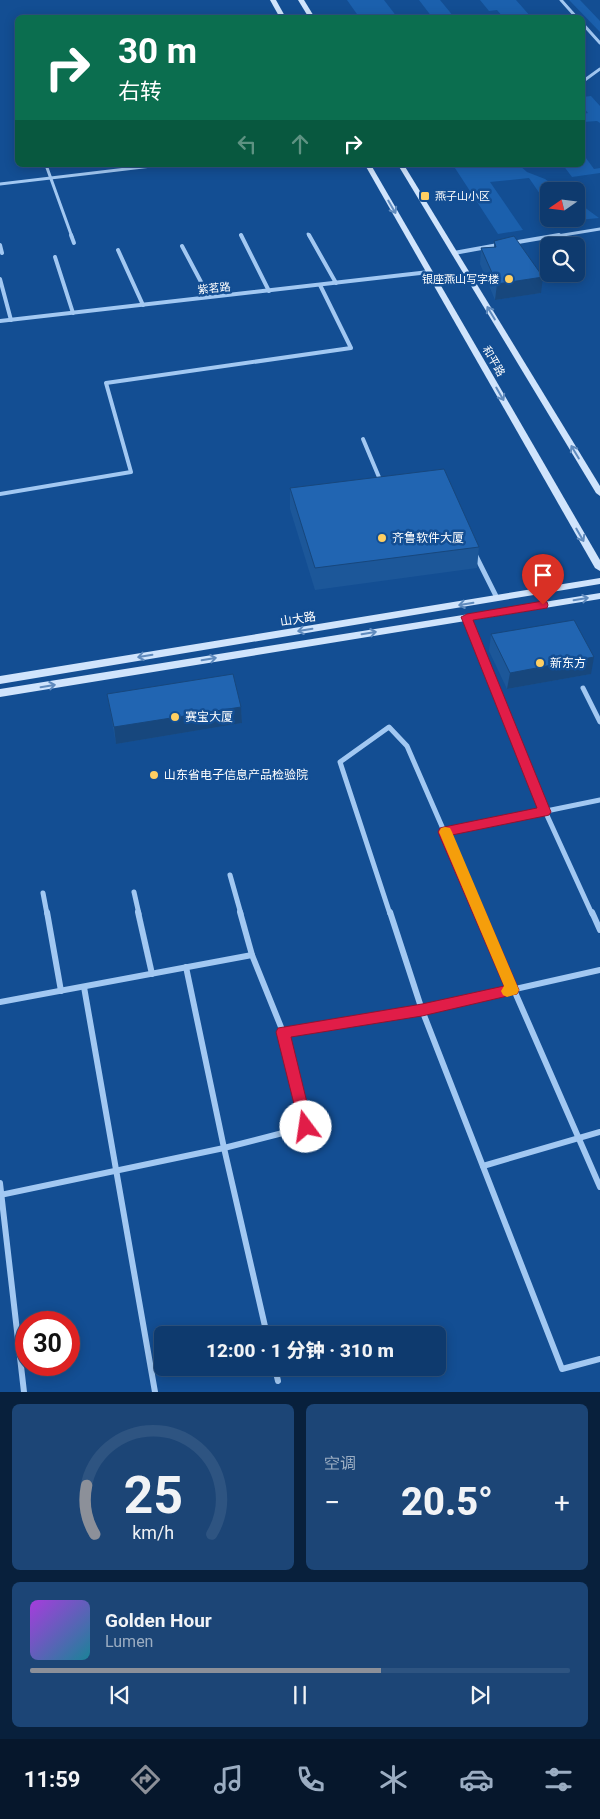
<!DOCTYPE html>
<html lang="zh">
<head>
<meta charset="utf-8">
<style>
  :root { --surface:#0e3a6e; --page:#1c4576; --text:#f1f3f6; --muted:#9badc2; --line:#2e5481; --accent:#8c9099 }
  body { margin:0; font-family:Roboto,"Noto Sans SC",sans-serif; background:var(--page); color:var(--text); height:100vh; display:flex; flex-direction:column; font-size:19px; white-space:nowrap }
  * { box-sizing:border-box; margin:0 }
  p { font-size:16px; color:var(--muted) }
  .icon { flex:none; width:28px; height:28px; fill:none; stroke:currentColor; stroke-width:2; stroke-linecap:round; stroke-linejoin:round }
  .map { position:relative; height:1392px; overflow:hidden }
  .panel { display:flex; flex-direction:column; gap:12px; padding:12px; background:#08203c; flex:1 }
  .panel>* { flex:none }
  .hud { position:absolute; left:15px; top:15px; width:570px; height:152px; border-radius:8px; box-shadow:0 2px 12px #0003,0 0 0 1px var(--line); background:#0b6e4f; color:#fff; overflow:hidden }
  .needle { width:32px; rotate:256deg }
  .tools { position:absolute; left:540px; top:182px; display:grid; gap:10px }
  .tools a { display:grid; place-items:center; width:45px; height:45px; border-radius:8px; background:var(--surface); box-shadow:0 2px 12px #0003,0 0 0 1px var(--line); font-size:25px }
  .speed { position:absolute; left:15px; top:1311px; display:flex; gap:10px; font-size:25px; font-weight:700; text-align:center }
  .speed>* { display:grid; place-content:center; width:65px; height:65px; border-radius:50%; background:var(--surface); box-shadow:0 2px 12px #0003,0 0 0 1px var(--line); line-height:1 }
  .speed .limit { border:8px solid #d22; background:#fff; color:#111 }
  .pin { position:absolute; display:grid; place-items:center; width:42px; height:42px; color:#fff; margin:-51px -21px; border-radius:50% 50% 50% 0; rotate:-45deg; box-shadow:0 0 5px #0007 }
  .pin .icon { rotate:45deg }
  .me { position:absolute; width:55px; margin:-28px; rotate:346deg; stroke-linejoin:round; filter:drop-shadow(0 0 4px #0008) }
  .turn { display:flex; align-items:center; gap:18px; height:105px; padding:0 20px; font-size:22px }
  .turn .icon { width:65px; height:65px; stroke-width:2.5 }
  .turn b { display:block; font-size:35px; line-height:42px }
  .lanes { display:flex; align-items:center; height:48px; padding:0 20px; background:#0003; justify-content:center; gap:25px; direction:ltr }
  .lanes .off { opacity:.35 }
  .big { font-size:38px; font-weight:800; line-height:1.1 }
  .panel .card { flex:1; display:flex; flex-direction:column; justify-content:center; gap:8px; min-width:0; padding:0 18px; border-radius:8px; background:var(--page) }
  .panel .dial { align-items:center; gap:0 }
  .dial svg { height:130px; overflow:visible; fill:none; stroke:var(--line); stroke-width:7; stroke-linecap:round; text-anchor:middle }
  .dial text { fill:var(--text); stroke:none }
  .song { display:flex; align-items:center; gap:15px }
  .cover { width:60px; height:60px; border-radius:8px; background:linear-gradient(135deg,hsl(280 70% 55%),hsl(190 70% 35%)) }
  .played { height:5px; border-radius:2px; background:linear-gradient(90deg,var(--accent) 65%,var(--line) 65%) }
  .keys { display:flex; justify-content:space-around; direction:ltr }
  .heat { display:flex; justify-content:space-between; align-items:center; font-size:28px; direction:ltr }
  .panel .tiles { flex:1; display:grid; gap:12px; grid-template-columns:1fr 1fr }
  .card:last-child { grid-column:span 2 }
  .trip { position:absolute; left:154px; top:1326px; width:292px; height:50px; border-radius:8px; background:var(--surface); box-shadow:0 2px 12px #0003,0 0 0 1px var(--line); font-weight:800; line-height:50px; text-align:center }
  .dock { display:flex; height:80px; justify-content:space-around; align-items:center; background:#06172c; color:var(--muted) }
  .dock .icon { width:35px; height:35px }
  .dock .active { color:var(--accent) }
  .dock b { font-size:22px; color:var(--text) }
  .map>svg:first-child { display:block }
  .green { fill:#1b60ad }
  .lines { fill:none; stroke-linecap:round; stroke-linejoin:round }
  .minor-far3 { stroke:#a2c8f2; stroke-width:3 }
  .minor-far2 { stroke:#a2c8f2; stroke-width:4 }
  .minor-far1 { stroke:#a2c8f2; stroke-width:5 }
  .minor { stroke:#a2c8f2; stroke-width:6 }
  .secondary { fill:#d0e4fc; fill-rule:evenodd }
  .wall { fill:#1c5799 }
  .shaded-wall { fill:#17477d }
  .building { fill:#2165b2; stroke:#17477d }
  .oneway { stroke:#5f8abd }
  .route { fill:#e11d48; stroke:#92132f }
  .slow { fill:#f59e0b }
  .poi-dot { fill:#ffcf62; stroke:#134e93; stroke-width:2 }
  .labels { text-anchor:middle; stroke-width:5; stroke-linejoin:round; paint-order:stroke }
  .far-poi-label { font-size:11px; fill:#fff; stroke:#134e93; text-anchor:start }
  .far-street-label { font-size:11px; fill:#fff; stroke:#134e93 }
  .poi-label { font-size:12px; fill:#fff; stroke:#134e93; text-anchor:start }
  .street-label { font-size:12px; fill:#fff; stroke:#134e93 }
</style>
</head>
<body>
<div class="map">
<svg width="600" height="1392" viewBox="0 0 600 1392">
  <rect width="100%" height="100%" fill="#134e93"/>
  <g class="green">
    <path d="M347,0H384L397,17H359Z"/>
    <path d="M419,0H440L454,17H432Z"/>
    <path d="M480,0H516L531,17H503L497,10L489,11Z"/>
    <path d="M569,0H580L600,21V32Z"/>
    <path d="M591,96L600,106V123L597,121L583,122V114L588,113L583,107V97Z"/>
    <path d="M583,154L594,169L600,168V173L572,177L563,165H582Z"/>
    <path d="M453,165H519L527,172L545,179L562,191H549V207L529,178L490,182L523,230L498,234Z"/>
    <path d="M576,201L599,218L559,222L557,219H576Z"/>
  </g>
  <g class="lines">
    <g class="minor-far3">
      <path d="M561,0L577,18"/>
      <path d="M582,23L600,43"/>
      <path d="M582,82L600,69"/>
      <path d="M46,165L72,237"/>
      <path d="M0,184L160,165"/>
      <path d="M308,234L310,237"/>
      <path d="M241,235L242,237"/>
      <path d="M551,237L600,229"/>
    </g>
    <g class="minor-far2">
      <path d="M71,235L74,243"/>
      <path d="M241,235L269,291"/>
      <path d="M309,235L336,283"/>
      <path d="M512,243L559,235"/>
      <path d="M0,245L2,253"/>
      <path d="M182,246L209,297"/>
      <path d="M118,250L143,305"/>
      <path d="M454,253L498,245"/>
      <path d="M55,257L73,313"/>
      <path d="M0,279L11,320"/>
      <path d="M0,321L429,272"/>
      <path d="M363,439L381,482"/>
      <path d="M0,494L131,472L106,383L351,348L320,285"/>
    </g>
    <g class="minor-far1">
      <path d="M475,554L497,598"/>
      <path d="M467,617L545,811L592,914"/>
      <path d="M583,688L600,722"/>
      <path d="M444,832L600,800"/>
      <path d="M230,875L241,914"/>
      <path d="M134,892L139,914"/>
      <path d="M43,893L47,914"/>
      <path d="M390,914L340,762L389,727L407,746L480,914"/>
    </g>
    <g class="minor">
      <path d="M47,912L61,991"/>
      <path d="M138,912L152,974"/>
      <path d="M240,912L252,955"/>
      <path d="M390,912L422,1010L562,1369L600,1359"/>
      <path d="M480,912L600,1187"/>
      <path d="M592,912L600,930"/>
      <path d="M186,967L224,1148L267,1335"/>
      <path d="M84,987L155,1392"/>
      <path d="M0,1002L252,955L283,1032"/>
      <path d="M483,1166L600,1132"/>
      <path d="M0,1183L24,1392"/>
      <path d="M0,1195L224,1148L306,1127L283,1032L422,1010L600,970"/>
      <path d="M275,1368L278,1381"/>
    </g>
    <g class="secondary">
      <path d="M270,0H276L286,18H280Z"/>
      <path d="M298,0H304L315,18H309Z"/>
      <path d="M365,165H371L600,560V571L595,568Z"/>
      <path d="M398,165H404L600,486V496L596,493Z"/>
      <path d="M600,578V584L0,684V676Z"/>
      <path d="M600,593V599L0,697V689Z"/>
    </g>
  </g>
  <g class="wall">
    <path d="M494,241L541,293L495,300L480,264L481,248L494,247Z"/>
    <path d="M290,488L479,547L477,568L315,590L290,509Z"/>
    <path d="M491,634L591,674L507,689L489,651Z"/>
    <path d="M107,694L241,707L242,723L116,744Z"/>
  </g>
  <g class="shaded-wall">
    <path d="M543,277L541,293L495,300L497,284Z"/>
    <path d="M594,657L591,674L507,689L510,673Z"/>
    <path d="M241,707L242,723L116,744L114,727Z"/>
  </g>
  <g class="building">
    <path d="M514,236L543,277L497,284L481,248L496,247L494,241Z"/>
    <path d="M444,469L479,547L315,568L290,488Z"/>
    <path d="M574,620L594,657L510,673L491,634Z"/>
    <path d="M233,674L241,707L114,727L107,694Z"/>
  </g>
  <defs><path id="oneway-shaft" d="M-6 0H5M1.5-3L5.5 0L1.5 3" fill="none" stroke-width="1.6" stroke-linecap="round" stroke-linejoin="round" transform="scale(1.25)"/></defs>
  <g class="oneway">
    <use href="#oneway-shaft" transform="translate(392 207) rotate(60)"/>
    <use href="#oneway-shaft" transform="translate(491 313) rotate(-121)"/>
    <use href="#oneway-shaft" transform="translate(500 394) rotate(60)"/>
    <use href="#oneway-shaft" transform="translate(575 452) rotate(-121)"/>
    <use href="#oneway-shaft" transform="translate(580 535) rotate(60)"/>
    <use href="#oneway-shaft" transform="translate(581 599) rotate(-9)"/>
    <use href="#oneway-shaft" transform="translate(466 604) rotate(171)"/>
    <use href="#oneway-shaft" transform="translate(305 630) rotate(171)"/>
    <use href="#oneway-shaft" transform="translate(369 633) rotate(-9)"/>
    <use href="#oneway-shaft" transform="translate(145 656) rotate(171)"/>
    <use href="#oneway-shaft" transform="translate(209 659) rotate(-9)"/>
    <use href="#oneway-shaft" transform="translate(48 686) rotate(-9)"/>
  </g>
  <path class="route" d="M543,601L547,602L548,605L547,608L473,620L551,812L549,815L545,816L452,835L519,990L517,994L512,995L422,1016L291,1037L313,1127L311,1132L306,1134L301,1132L276,1032L278,1028L422,1004L504,986L438,832L440,828L444,827L537,808L461,617L467,614Z"/>
  <path class="slow" d="M445,827L450,828L452,832L519,990L517,994L507,997L503,995L501,991L504,986L439,832L441,828Z"/>
  <g class="poi-dot">
    <rect x="420" y="191" width="10" height="10" rx="2.5"/>
    <circle cx="509" cy="279" r="5"/>
    <circle cx="382" cy="538" r="5"/>
    <circle cx="540" cy="663" r="5"/>
    <circle cx="175" cy="717" r="5"/>
    <circle cx="154" cy="775" r="5"/>
  </g>
  <g class="labels">
    <g class="far-poi-label">
      <text x="435" y="200">燕子山小区</text>
      <text x="499" y="283" text-anchor="end">银座燕山写字楼</text>
    </g>
    <g class="far-street-label">
      <text transform="translate(214 288) rotate(-6)" y="4">紫茗路</text>
      <text transform="translate(494 361) rotate(60)" y="4">和平路</text>
    </g>
    <g class="poi-label">
      <text x="392" y="542">齐鲁软件大厦</text>
      <text x="550" y="667">新东方</text>
      <text x="185" y="721">赛宝大厦</text>
      <text x="164" y="779">山东省电子信息产品检验院</text>
    </g>
    <g class="street-label">
      <text transform="translate(298 619) rotate(-9)" y="4">山大路</text>
    </g>
  </g>
</svg>
<div class="tools">
<a><svg class="needle" viewBox="-14 -14 28 28"><path d="M0-13l5 13h-10z" fill="#e53935"/><path d="M0 13l5-13h-10z" fill="#9badc2"/></svg></a>
<a><svg class="icon" aria-label="search" viewBox="0 0 24 24"><circle cx="10" cy="10" r="6"/><path d="M15 15l6 6"/></svg></a>
</div>
<div class="speed"><div class="limit">30</div></div>
<div class="pin" style="left:543px;top:605px;background:#d93025"><svg class="icon" aria-label="arrive" viewBox="0 0 24 24"><path d="M6 21V4h12l-3 4 3 4H6"/></svg></div>
<svg class="me" style="left:306px;top:1127px" viewBox="-20 -20 40 40"><circle r="19" fill="#fff"/><path d="M0-13L10 11 0 6-10 11z" fill="#e11d48"/></svg>
<div class="trip">12:00 · 1 分钟 · 310 m</div>
<div class="hud">
<div class="turn"><svg class="icon" aria-label="right" viewBox="0 0 24 24"><path d="M7 20v-9h11M14 6l5 5-5 5"/></svg><div><b>30 m</b>右转</div></div>
<div class="lanes"><svg class="icon off" aria-label="left" viewBox="0 0 24 24"><path d="M17 20v-9H6M10 6l-5 5 5 5"/></svg><svg class="icon off" aria-label="ahead" viewBox="0 0 24 24"><path d="M12 20V5M6 11l6-6 6 6"/></svg><svg class="icon" aria-label="right" viewBox="0 0 24 24"><path d="M7 20v-9h11M14 6l5 5-5 5"/></svg></div>
</div>
</div>
<section class="panel">
<div class="tiles">
<div class="card dial"><svg viewBox="0 0 100 80">
<path d="M14 69A42 42 0 1 1 86 69"/>
<path d="M14 69A42 42 0 0 1 9 39" stroke="#8c9099"/>
<text x="50" y="56" font-size="32" font-weight="700">25</text>
<text x="50" y="72" font-size="11">km/h</text>
</svg></div>
<div class="card"><p>空调</p>
<div class="heat"><a>−</a><b class="big">20.5°</b><a>+</a></div>
</div>
<div class="card">
<div class="song"><i class="cover"></i><div><b>Golden Hour</b><p>Lumen</p></div></div>
<div class="played"></div>
<div class="keys"><svg class="icon" aria-label="previous" viewBox="0 0 24 24"><path d="M18 5L8 12l10 7zM5 5v14"/></svg><svg class="icon" aria-label="pause" viewBox="0 0 24 24"><path d="M8 5v14M16 5v14"/></svg><svg class="icon" aria-label="next" viewBox="0 0 24 24"><path d="M6 5l10 7-10 7zM19 5v14"/></svg></div>
</div>
</div>
</section>
<nav class="dock">
<b>11:59</b>
<svg class="icon active" aria-label="directions" viewBox="0 0 24 24"><path d="M12 3l9 9-9 9-9-9zM9 14v-3h6M13 9l2 2-2 2"/></svg>
<svg class="icon" aria-label="music" viewBox="0 0 24 24"><path d="M9 18V5l10-2v13"/><circle cx="6" cy="18" r="3"/><circle cx="16" cy="16" r="3"/></svg>
<svg class="icon" aria-label="phone" viewBox="0 0 24 24"><path d="M5 4h4l2 5-3 2q2 4 5 5l2-3 5 2v4C11 20 4 13 5 4z"/></svg>
<svg class="icon" aria-label="climate" viewBox="0 0 24 24"><path d="M12 3v18M4 7l16 10M4 17L20 7"/></svg>
<svg class="icon" aria-label="car" viewBox="0 0 24 24"><path d="M5 17H2v-5l4-1 3-4h7l3 4 3 1v5h-3M9 17h6M6 11h13"/><circle cx="7" cy="17" r="2"/><circle cx="17" cy="17" r="2"/></svg>
<svg class="icon" aria-label="filters" viewBox="0 0 24 24"><path d="M4 7h16M4 17h16"/><circle cx="9" cy="7" r="2"/><circle cx="15" cy="17" r="2"/></svg>
</nav>
</body>
</html>
